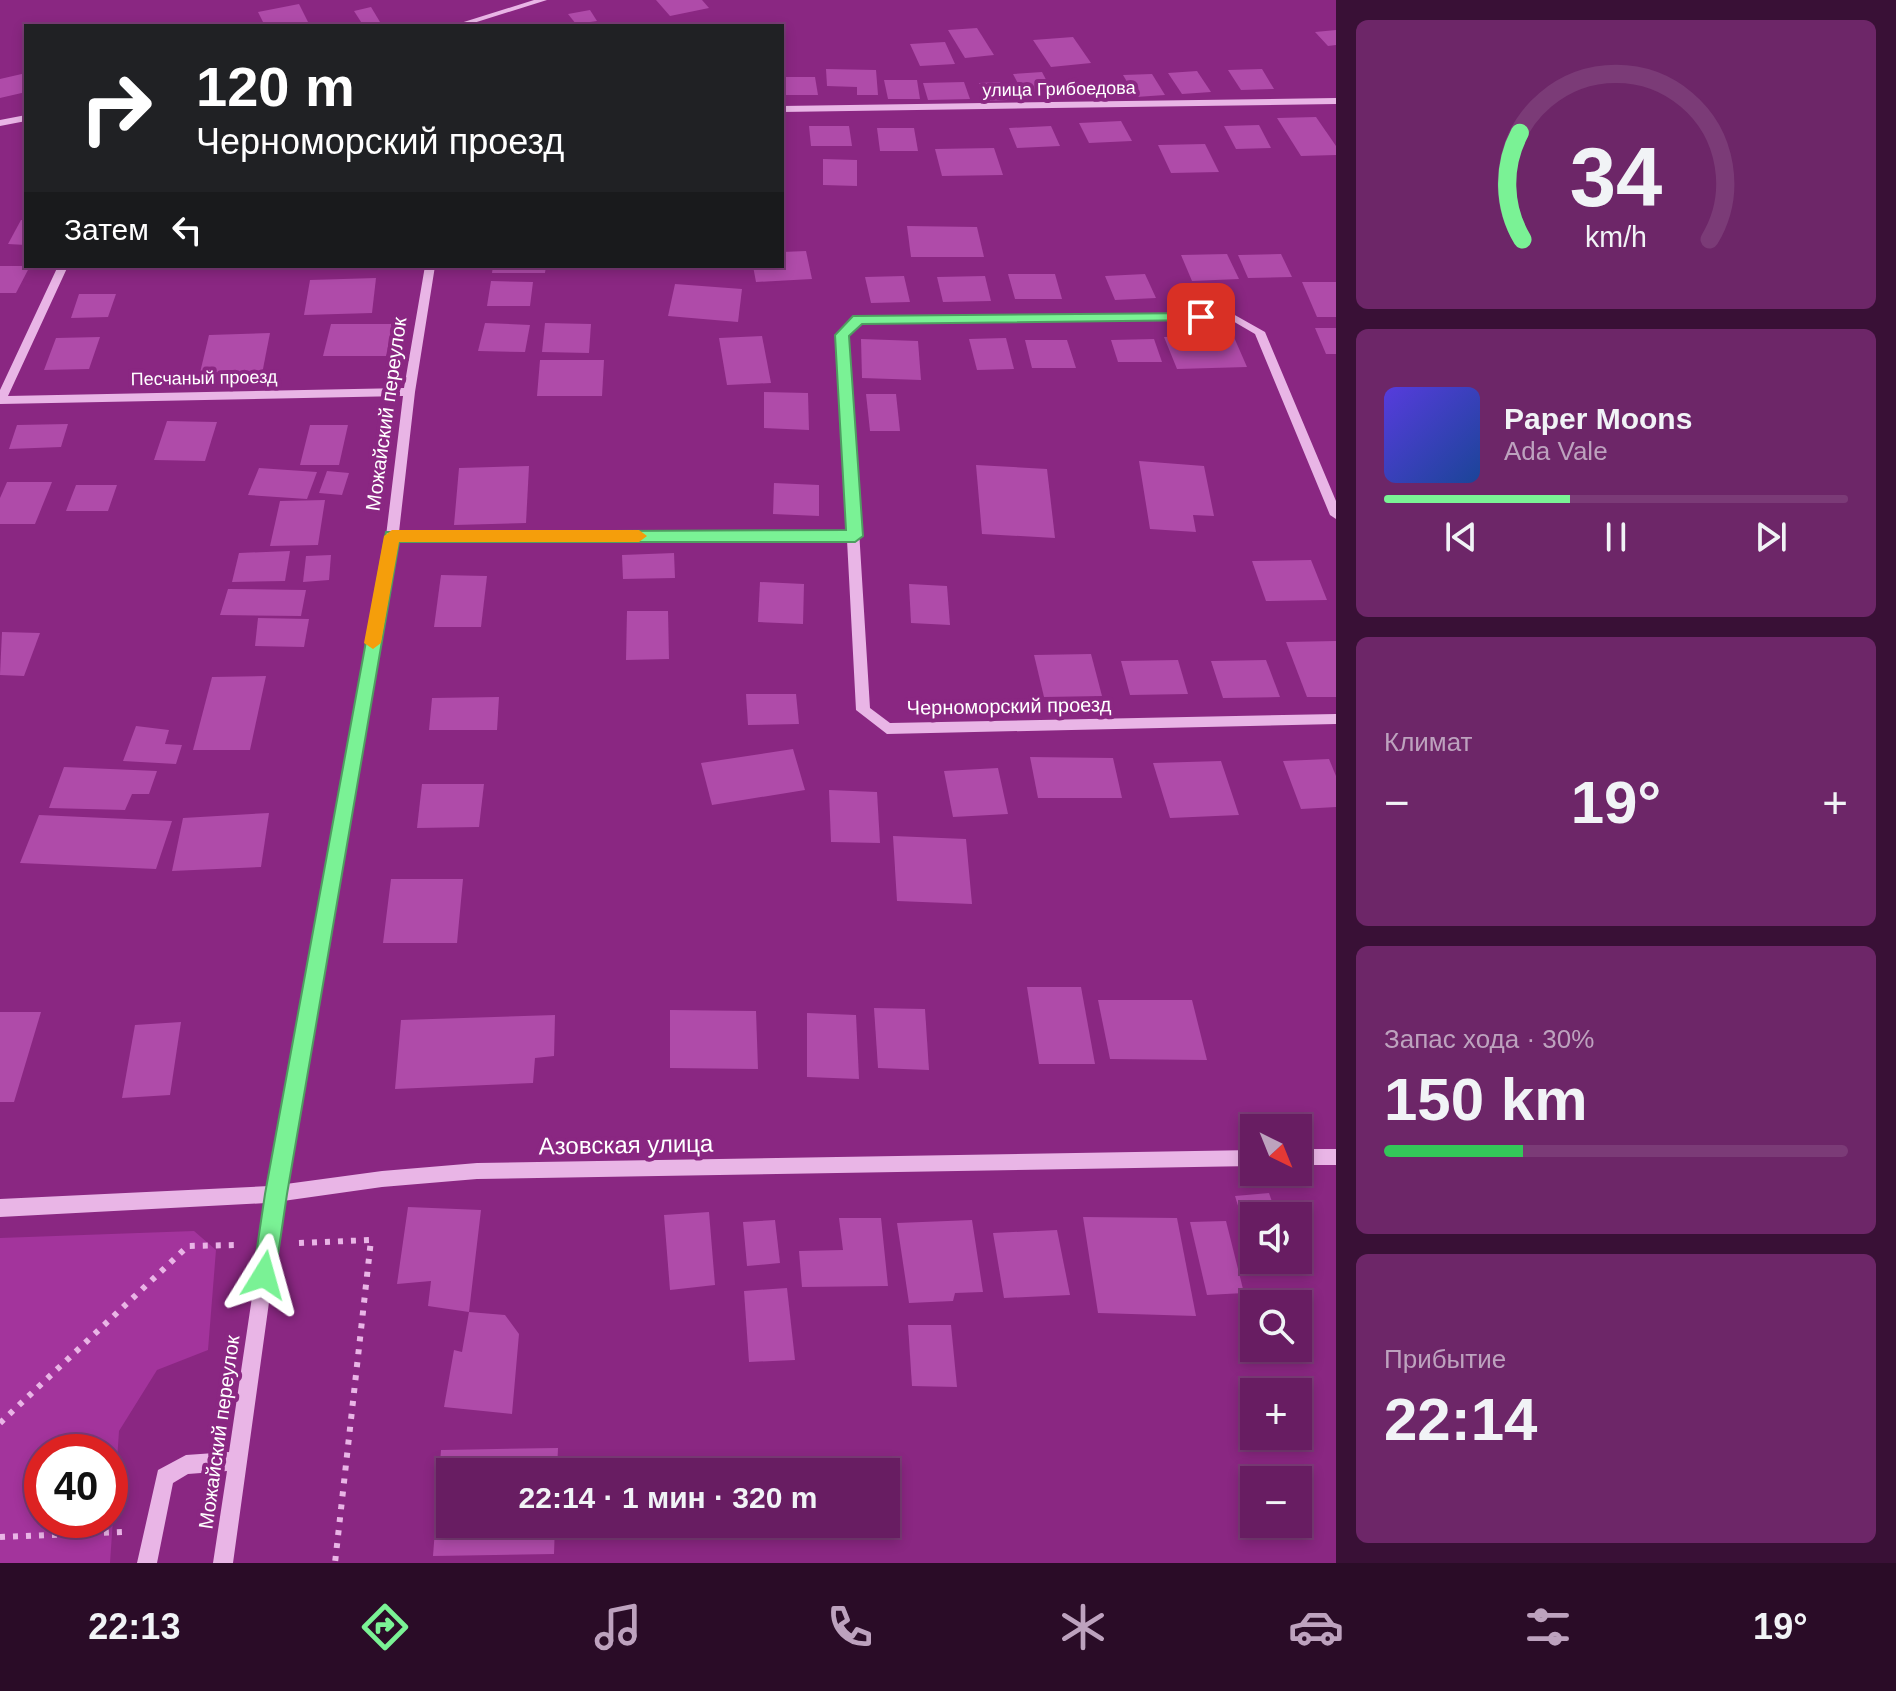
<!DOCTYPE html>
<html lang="ru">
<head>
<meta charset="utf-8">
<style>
  :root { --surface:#681d62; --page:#6d2668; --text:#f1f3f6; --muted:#bda2be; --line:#7b3b77; --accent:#7af295 }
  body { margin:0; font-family:Arial,sans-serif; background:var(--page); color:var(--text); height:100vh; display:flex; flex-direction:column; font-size:30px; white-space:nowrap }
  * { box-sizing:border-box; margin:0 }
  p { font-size:26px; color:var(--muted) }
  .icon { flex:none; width:44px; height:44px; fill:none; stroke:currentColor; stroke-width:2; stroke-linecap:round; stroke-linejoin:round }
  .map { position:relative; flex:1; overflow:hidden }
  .sheet { display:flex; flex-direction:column; gap:20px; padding:20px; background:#391036; width:560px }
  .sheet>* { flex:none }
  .banner { position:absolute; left:24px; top:24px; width:760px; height:244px; border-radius:0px; box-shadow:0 4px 12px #0003,0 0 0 2px var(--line); background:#202124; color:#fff; overflow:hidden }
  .needle { width:52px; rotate:137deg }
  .buttons { position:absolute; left:1240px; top:1114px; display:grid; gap:16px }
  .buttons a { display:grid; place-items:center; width:72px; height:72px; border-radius:0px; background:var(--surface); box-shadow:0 4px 12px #0003,0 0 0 2px var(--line); font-size:40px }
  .speed { position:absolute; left:24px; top:1434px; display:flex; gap:16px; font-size:40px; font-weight:700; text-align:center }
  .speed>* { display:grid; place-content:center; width:104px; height:104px; border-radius:50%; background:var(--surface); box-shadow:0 4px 12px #0003,0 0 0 2px var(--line); line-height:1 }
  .speed .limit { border:12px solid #d22; background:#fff; color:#111 }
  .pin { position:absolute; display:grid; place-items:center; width:68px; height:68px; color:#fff; margin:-34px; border-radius:16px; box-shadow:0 4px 12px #0006 }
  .me { position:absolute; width:88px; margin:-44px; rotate:8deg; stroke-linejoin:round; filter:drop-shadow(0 0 6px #0008) }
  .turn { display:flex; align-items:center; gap:28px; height:168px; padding:0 40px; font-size:36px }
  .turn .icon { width:104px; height:104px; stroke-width:2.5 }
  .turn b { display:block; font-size:56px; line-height:68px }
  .then { display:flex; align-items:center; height:76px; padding:0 40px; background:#0003; gap:16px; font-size:30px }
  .big { font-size:60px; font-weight:700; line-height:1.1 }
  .sheet .card { flex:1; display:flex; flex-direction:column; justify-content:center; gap:12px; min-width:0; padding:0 28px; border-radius:12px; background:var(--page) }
  .sheet .dial { align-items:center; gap:0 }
  .dial svg { height:208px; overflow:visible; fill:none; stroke:var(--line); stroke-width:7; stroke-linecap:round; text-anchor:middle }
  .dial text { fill:var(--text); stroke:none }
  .song { display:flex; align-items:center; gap:24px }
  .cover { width:96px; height:96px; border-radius:12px; background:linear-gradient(135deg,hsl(250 70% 55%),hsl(220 70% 35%)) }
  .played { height:8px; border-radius:4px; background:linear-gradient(90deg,var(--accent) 40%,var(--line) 40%) }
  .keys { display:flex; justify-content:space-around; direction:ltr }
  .heat { display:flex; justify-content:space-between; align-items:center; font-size:44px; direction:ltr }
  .charge { height:12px; border-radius:6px; background:linear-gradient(90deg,#34c759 30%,var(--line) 0) }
  .trip { position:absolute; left:436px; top:1458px; width:464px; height:80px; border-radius:0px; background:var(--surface); box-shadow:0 4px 12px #0003,0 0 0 2px var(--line); font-weight:700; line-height:80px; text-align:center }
  .tab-bar { display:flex; height:128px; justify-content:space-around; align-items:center; background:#2a0c27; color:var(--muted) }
  .tab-bar .icon { width:56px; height:56px }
  .tab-bar .selected { color:var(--accent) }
  .tab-bar b { font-size:36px; color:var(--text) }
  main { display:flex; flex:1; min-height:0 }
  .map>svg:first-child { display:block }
  .green { fill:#a3349c; fill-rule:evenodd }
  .building { fill:#af4ba9 }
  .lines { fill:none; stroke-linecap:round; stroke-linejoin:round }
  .path { stroke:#e9b5e6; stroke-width:6; stroke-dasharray:5 8; stroke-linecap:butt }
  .minor { fill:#e9b5e6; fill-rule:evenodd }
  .route { fill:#7af295; stroke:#4f9d61; stroke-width:2 }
  .slow { fill:#f59e0b }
  .labels { text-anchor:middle; stroke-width:8; stroke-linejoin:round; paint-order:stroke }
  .far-street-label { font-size:18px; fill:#fff; stroke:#8a2782 }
  .street-label { font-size:20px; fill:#fff; stroke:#8a2782 }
  .near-street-label { font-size:24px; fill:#fff; stroke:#8a2782 }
</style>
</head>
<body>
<main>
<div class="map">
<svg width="1336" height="1563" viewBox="0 0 1336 1563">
  <rect width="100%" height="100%" fill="#8a2782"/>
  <path class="green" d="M194,1231L216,1250L208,1350L157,1370L119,1431L110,1563H0V1238ZM42,1452H110V1520H42Z"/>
  <g class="building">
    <path d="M656,0H702L709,8L670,16Z"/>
    <path d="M299,4L308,22L265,26L258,12Z"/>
    <path d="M371,7L380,22L363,25L354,11Z"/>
    <path d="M590,10L597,21L576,24L568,14Z"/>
    <path d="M977,28L994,55L965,58L948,30Z"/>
    <path d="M1336,30V45L1328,46L1315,32Z"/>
    <path d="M1073,37L1091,63L1051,67L1033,40Z"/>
    <path d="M945,42L955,64L920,66L910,44Z"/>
    <path d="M826,69L876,70L878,95H857V87L827,86Z"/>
    <path d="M1262,69L1274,89L1241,90L1228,70Z"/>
    <path d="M1197,71L1211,92L1182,94L1168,73Z"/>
    <path d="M1042,72L1053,93L1024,95L1013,74Z"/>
    <path d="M26,73V92L0,98V79Z"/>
    <path d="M1152,74L1165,95L1136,97L1123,75Z"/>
    <path d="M782,77H815L818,95H784Z"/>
    <path d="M884,80H917L920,99H888Z"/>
    <path d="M964,82L970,99L928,100L923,83Z"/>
    <path d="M1000,82L1007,100L985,101L979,83Z"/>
    <path d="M1316,117L1336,146V155L1301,156L1277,118Z"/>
    <path d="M1121,121L1132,141L1089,143L1079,123Z"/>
    <path d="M1259,125L1271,148L1236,149L1224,126Z"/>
    <path d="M809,126H849L852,146H811Z"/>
    <path d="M1051,126L1060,146L1017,148L1009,128Z"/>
    <path d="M877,128H914L918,151H880Z"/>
    <path d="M1205,144L1219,172L1171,173L1158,145Z"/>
    <path d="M994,148L1003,175L942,176L935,149Z"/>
    <path d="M823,159L857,160V186L823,185Z"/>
    <path d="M21,220H26V245L8,244Z"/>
    <path d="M907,226L977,227L984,257H911Z"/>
    <path d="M806,251L812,279L756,282L753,266H782V252Z"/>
    <path d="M1227,254L1239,279L1192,281L1181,255Z"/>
    <path d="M1281,254L1292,277L1248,278L1238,255Z"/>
    <path d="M0,266H30L16,293H0Z"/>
    <path d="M493,266H546L545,273H492Z"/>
    <path d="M1008,274H1055L1062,299H1015Z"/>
    <path d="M1145,274L1156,298L1115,300L1105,276Z"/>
    <path d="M904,276L910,302L871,303L865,277Z"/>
    <path d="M985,276L991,301L943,302L937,277Z"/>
    <path d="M376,278L372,313L304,315L310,280Z"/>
    <path d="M491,281L533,282L530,306H487Z"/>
    <path d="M1302,282H1336V317H1317Z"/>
    <path d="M675,284L742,289L738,322L668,316Z"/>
    <path d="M79,294H116L108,317L71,318Z"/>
    <path d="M485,323L530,325L525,352L478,351Z"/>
    <path d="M545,323L591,324L589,353L542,352Z"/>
    <path d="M331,324H393L386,356H323Z"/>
    <path d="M1315,328H1336V354H1326Z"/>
    <path d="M270,333L262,374L199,377L209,335Z"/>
    <path d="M1233,335L1247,367L1177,369L1164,337Z"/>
    <path d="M762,336L771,383L727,385L719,338Z"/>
    <path d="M100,337L89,369L44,370L56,338Z"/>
    <path d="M1006,338L1014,369L977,370L969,339Z"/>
    <path d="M861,339L918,341L921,380L862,378Z"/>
    <path d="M1154,339L1162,362H1118L1111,340Z"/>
    <path d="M1025,340H1067L1076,368H1032Z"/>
    <path d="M540,360H604L602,396H537Z"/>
    <path d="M764,392L808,393L809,430L764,428Z"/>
    <path d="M866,394H896L900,431H870Z"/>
    <path d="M167,421L217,422L205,461L154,460Z"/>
    <path d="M68,424L61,447L9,449L17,425Z"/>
    <path d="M310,425H348L339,465H300Z"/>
    <path d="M1139,461L1204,466L1214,516L1193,515L1196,532L1150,529Z"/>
    <path d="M976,465L1047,469L1055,538L982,534Z"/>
    <path d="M529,466L526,523L454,525L459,468Z"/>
    <path d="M259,468L317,472L307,499L248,495Z"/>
    <path d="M327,471L349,473L342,495L319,493Z"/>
    <path d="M7,482H52L35,524H0V498Z"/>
    <path d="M774,483L819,485V516L773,514Z"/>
    <path d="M76,485H117L108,511H66Z"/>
    <path d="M325,500L318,545L270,546L280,501Z"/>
    <path d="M290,551L285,581L232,582L239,553Z"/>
    <path d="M674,553L675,578L623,579L622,555Z"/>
    <path d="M331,555L329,580L303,582L306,556Z"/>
    <path d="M1311,560L1327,600L1266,601L1252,561Z"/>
    <path d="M441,575L487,576L481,627H434Z"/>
    <path d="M760,582L804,584L803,624L758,622Z"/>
    <path d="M909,584L947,586L950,625L911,623Z"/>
    <path d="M228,589L306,590L301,616L220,615Z"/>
    <path d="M627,611H668L669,659L626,660Z"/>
    <path d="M258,618L309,619L304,647L255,646Z"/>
    <path d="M2,632L40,633L24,676L0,675Z"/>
    <path d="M1336,641V697H1307L1286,642Z"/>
    <path d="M1091,654L1102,696L1044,697L1034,655Z"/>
    <path d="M1178,660L1188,694L1130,695L1121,661Z"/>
    <path d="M1266,660L1280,697L1223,698L1211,661Z"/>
    <path d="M266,676L250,750H193L212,677Z"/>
    <path d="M746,694H796L799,724L748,725Z"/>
    <path d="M499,697L497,730H429L432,698Z"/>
    <path d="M136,726L169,730L165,744L182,745L176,764L123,761Z"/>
    <path d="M793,749L805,790L712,805L701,763Z"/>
    <path d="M1030,757L1113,758L1122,798H1038Z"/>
    <path d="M1329,759L1336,776V807L1301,809L1283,761Z"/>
    <path d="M1221,761L1239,815L1170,818L1153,763Z"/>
    <path d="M64,767L157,771L149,794H132L125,810L49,808Z"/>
    <path d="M998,768L1008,814L953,817L944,771Z"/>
    <path d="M422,784H484L479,827L417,828Z"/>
    <path d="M829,790L877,792L880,843L831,842Z"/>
    <path d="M269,813L261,867L172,871L183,818Z"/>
    <path d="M39,815L172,821L156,869L20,863Z"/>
    <path d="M893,836L966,839L972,904L897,901Z"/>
    <path d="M391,879H463L457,943H383Z"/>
    <path d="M1027,987H1081L1095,1064H1039Z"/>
    <path d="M1098,1000H1192L1207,1060L1110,1059Z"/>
    <path d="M874,1008L925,1009L929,1070L878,1068Z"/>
    <path d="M670,1010L756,1011L758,1069L670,1068Z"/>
    <path d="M0,1012H41L14,1102H0Z"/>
    <path d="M807,1013L856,1015L859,1079L807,1077Z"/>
    <path d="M555,1015L554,1056L535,1058L533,1083L395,1089L401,1020Z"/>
    <path d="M181,1022L170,1095L122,1098L135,1025Z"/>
    <path d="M1269,1193L1277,1216H1254V1248H1251L1235,1196Z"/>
    <path d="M408,1207L481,1210L469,1312L428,1306L431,1281L397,1284Z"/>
    <path d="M709,1212L715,1285L670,1290L664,1215Z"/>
    <path d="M1083,1217L1177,1218L1196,1316L1098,1313Z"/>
    <path d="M839,1218H881L888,1286L802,1287L799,1251L843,1250Z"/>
    <path d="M775,1220L780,1263L747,1266L743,1222Z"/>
    <path d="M972,1220L983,1292L955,1293L953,1301L909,1303L897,1223Z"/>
    <path d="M1226,1221L1244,1293L1207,1295L1190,1222Z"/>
    <path d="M1057,1230L1070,1295L1004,1298L993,1233Z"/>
    <path d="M787,1288L795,1360L749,1362L744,1291Z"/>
    <path d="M469,1312L505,1315L519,1334L512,1414L444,1407L454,1350L462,1352Z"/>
    <path d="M908,1325H951L957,1387L912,1386Z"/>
    <path d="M558,1448L557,1472H450V1524H555L554,1554L433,1556L441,1450Z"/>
  </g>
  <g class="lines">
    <g class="path">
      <path d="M299,1243L371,1240L335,1563"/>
      <path d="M0,1423L188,1246L237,1245"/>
      <path d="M0,1537L123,1532"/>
    </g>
    <g class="minor">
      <path d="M534,0H547L464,26H451Z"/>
      <path d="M1336,98V104L782,112V106Z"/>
      <path d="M26,115V121L0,126V120Z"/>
      <path d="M58,266H68L8,396L404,388L425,266H435L415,392L399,532H847L837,335L854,317L858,316L1233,314L1265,332L1336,501V519L1330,515L1255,334L1231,320L861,322L847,336L870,708L890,723L1336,714V724L887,734L856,710L847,540H397L286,1184L382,1171L477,1163L1254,1150V1166L477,1179L382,1187L283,1201L233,1563H213L227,1471L188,1474L173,1483L157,1563H137L158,1470L186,1455L229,1452L266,1203L0,1217V1199L269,1186L386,536L403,396L0,404V390Z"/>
      <rect x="1298" y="1149" width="38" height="16"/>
    </g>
  </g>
  <path class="route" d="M1201,313L1208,317L1206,320L862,324L849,336L863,536L855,542H399L287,1194L275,1275L272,1283L264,1286L256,1283L253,1275L265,1194L386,532L846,530L835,335L853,316Z"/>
  <path class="slow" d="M392,530H639L647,536L639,542H399L381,643L373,649L364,643L384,536Z"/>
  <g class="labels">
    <g class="far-street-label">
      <text transform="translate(1059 89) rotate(-1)" y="6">улица Грибоедова</text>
      <text transform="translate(204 378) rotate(-1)" y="6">Песчаный проезд</text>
    </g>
    <g class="street-label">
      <text transform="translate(386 414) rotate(-82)" y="7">Можайский переулок</text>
      <text transform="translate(1009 706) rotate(-1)" y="7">Черноморский проезд</text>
      <text transform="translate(219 1432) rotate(-82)" y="7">Можайский переулок</text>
    </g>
    <g class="near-street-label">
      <text transform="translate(626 1145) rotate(-1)" y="8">Азовская улица</text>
    </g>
  </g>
</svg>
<div class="buttons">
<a><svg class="needle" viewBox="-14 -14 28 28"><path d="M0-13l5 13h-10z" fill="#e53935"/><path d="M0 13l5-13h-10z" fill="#bda2be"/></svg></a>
<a><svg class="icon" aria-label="sound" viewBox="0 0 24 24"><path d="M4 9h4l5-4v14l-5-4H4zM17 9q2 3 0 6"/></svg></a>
<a><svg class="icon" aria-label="search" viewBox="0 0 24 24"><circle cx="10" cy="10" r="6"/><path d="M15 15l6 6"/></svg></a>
<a>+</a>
<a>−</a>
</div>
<div class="speed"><div class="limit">40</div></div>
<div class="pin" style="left:1201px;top:317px;background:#d93025"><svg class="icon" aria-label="arrive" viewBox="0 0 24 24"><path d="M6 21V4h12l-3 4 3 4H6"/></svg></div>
<svg class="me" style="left:264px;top:1275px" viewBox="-20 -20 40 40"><path d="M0-17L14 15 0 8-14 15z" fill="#7af295" stroke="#fff" stroke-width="4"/></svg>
<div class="trip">22:14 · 1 мин · 320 m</div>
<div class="banner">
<div class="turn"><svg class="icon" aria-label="right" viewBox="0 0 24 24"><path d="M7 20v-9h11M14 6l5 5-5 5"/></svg><div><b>120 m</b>Черноморский проезд</div></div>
<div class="then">Затем<svg class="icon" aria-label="left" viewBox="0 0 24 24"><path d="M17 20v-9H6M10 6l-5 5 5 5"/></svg></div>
</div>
</div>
<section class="sheet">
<div class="card dial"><svg viewBox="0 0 100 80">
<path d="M14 69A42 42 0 1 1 86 69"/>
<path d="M14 69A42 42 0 0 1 13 28" stroke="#7af295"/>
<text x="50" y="56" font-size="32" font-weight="700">34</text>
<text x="50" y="72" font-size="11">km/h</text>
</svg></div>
<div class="card">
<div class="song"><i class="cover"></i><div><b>Paper Moons</b><p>Ada Vale</p></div></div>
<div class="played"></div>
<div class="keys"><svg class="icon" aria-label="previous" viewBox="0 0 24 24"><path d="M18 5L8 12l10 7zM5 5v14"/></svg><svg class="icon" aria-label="pause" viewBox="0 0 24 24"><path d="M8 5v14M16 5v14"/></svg><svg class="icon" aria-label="next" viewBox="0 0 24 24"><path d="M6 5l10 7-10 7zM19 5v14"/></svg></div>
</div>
<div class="card"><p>Климат</p>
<div class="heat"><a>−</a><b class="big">19°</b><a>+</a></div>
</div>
<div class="card"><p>Запас хода · 30%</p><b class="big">150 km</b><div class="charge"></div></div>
<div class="card"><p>Прибытие</p><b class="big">22:14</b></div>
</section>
</main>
<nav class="tab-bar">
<b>22:13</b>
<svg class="icon selected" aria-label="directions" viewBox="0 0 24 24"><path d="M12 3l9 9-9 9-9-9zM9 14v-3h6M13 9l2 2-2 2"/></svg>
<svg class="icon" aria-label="music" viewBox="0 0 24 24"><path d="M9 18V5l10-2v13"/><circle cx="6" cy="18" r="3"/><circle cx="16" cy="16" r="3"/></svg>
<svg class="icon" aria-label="phone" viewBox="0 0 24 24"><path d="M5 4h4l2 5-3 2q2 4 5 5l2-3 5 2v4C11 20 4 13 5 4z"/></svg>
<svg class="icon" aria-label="climate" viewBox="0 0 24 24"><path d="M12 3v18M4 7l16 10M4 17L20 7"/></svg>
<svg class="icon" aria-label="car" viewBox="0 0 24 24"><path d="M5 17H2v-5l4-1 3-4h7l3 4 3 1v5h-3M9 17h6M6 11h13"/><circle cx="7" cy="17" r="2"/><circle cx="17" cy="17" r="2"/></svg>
<svg class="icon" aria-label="filters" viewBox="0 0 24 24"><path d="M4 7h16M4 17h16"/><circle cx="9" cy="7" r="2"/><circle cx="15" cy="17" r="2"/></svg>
<b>19°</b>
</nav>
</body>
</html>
